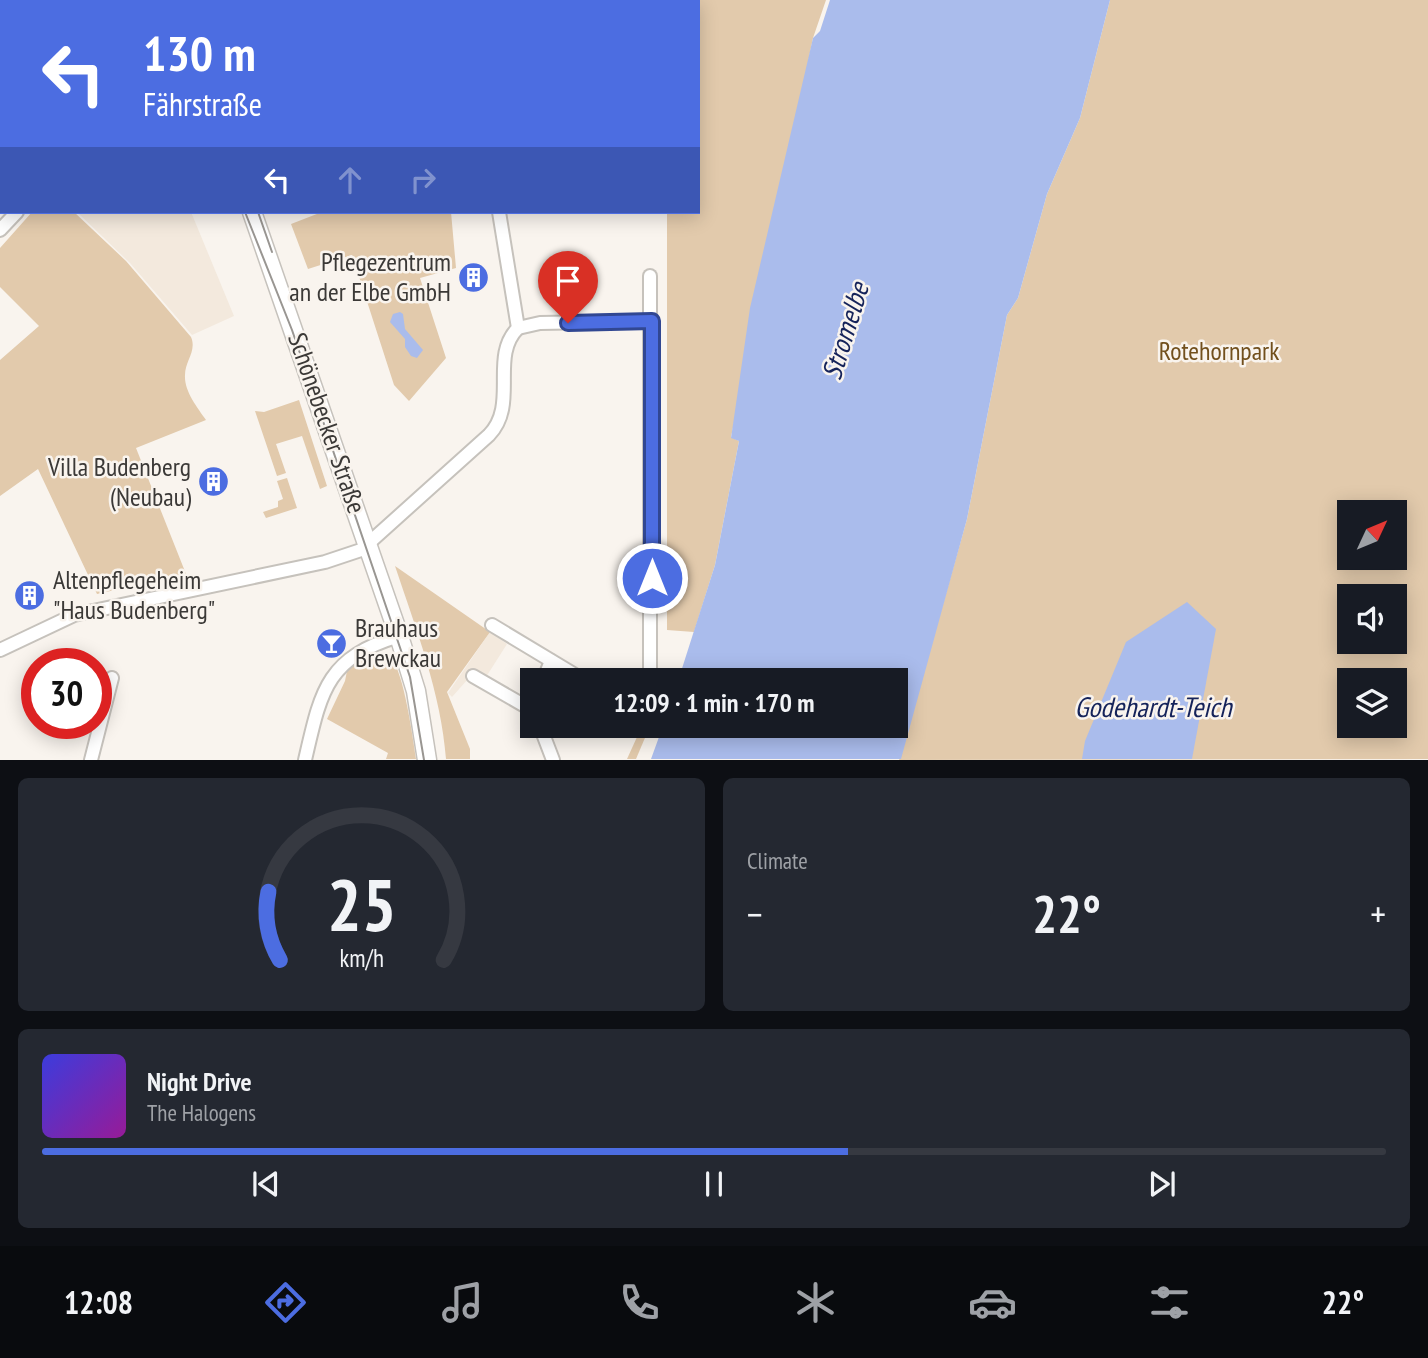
<!DOCTYPE html>
<html lang="en">
<head>
<meta charset="utf-8">
<style>
  :root { --surface:#171b24; --page:#242831; --text:#f1f3f6; --muted:#9ea1a6; --line:#363941; --accent:#4c6de1 }
  body { margin:0; font-family:"PT Sans Narrow",sans-serif; background:var(--page); color:var(--text); height:100vh; display:flex; flex-direction:column; font-size:26px; white-space:nowrap }
  * { box-sizing:border-box; margin:0 }
  p { font-size:23px; color:var(--muted) }
  .icon { flex:none; width:38px; height:38px; fill:none; stroke:currentColor; stroke-width:2; stroke-linecap:round; stroke-linejoin:round }
  .map { position:relative; height:760px; overflow:hidden }
  .panel { display:flex; flex-direction:column; gap:18px; padding:18px; background:#0d0f14; flex:1 }
  .panel>* { flex:none }
  .banner { position:absolute; left:0px; top:0px; width:700px; height:214px; box-shadow:0 4px 18px #0003; background:#4c6de1; color:#fff; overflow:hidden }
  .needle { width:46px; rotate:46deg }
  .tools { position:absolute; left:1337px; top:500px; display:grid; gap:14px }
  .tools a { display:grid; place-items:center; width:70px; height:70px; border-radius:0px; background:var(--surface); box-shadow:0 4px 18px #0003; font-size:35px }
  .speed { position:absolute; left:21px; top:648px; display:flex; gap:14px; font-size:35px; font-weight:700; text-align:center }
  .speed>* { display:grid; place-content:center; width:91px; height:91px; border-radius:50%; background:var(--surface); box-shadow:0 4px 18px #0003; line-height:1 }
  .speed .limit { border:10px solid #d22; background:#fff; color:#111 }
  .pin { position:absolute; display:grid; place-items:center; width:60px; height:60px; color:#fff; margin:-72px -30px; border-radius:50% 50% 50% 0; rotate:-45deg; box-shadow:0 0 7px #0007 }
  .pin .icon { rotate:45deg }
  .me { position:absolute; width:77px; margin:-38px; rotate:0deg; stroke-linejoin:round; filter:drop-shadow(0 0 5px #0008) }
  .turn { display:flex; align-items:center; gap:24px; height:147px; padding:0 28px; font-size:32px }
  .turn .icon { width:91px; height:91px; stroke-width:2.5 }
  .turn b { display:block; font-size:49px; line-height:60px }
  .lanes { display:flex; align-items:center; height:66px; padding:0 28px; background:#0003; justify-content:center; gap:35px; direction:ltr }
  .lanes .off { opacity:.35 }
  .big { font-size:52px; font-weight:700; line-height:1.1 }
  .panel .tile { flex:1; display:flex; flex-direction:column; justify-content:center; gap:10px; min-width:0; padding:0 24px; border-radius:10px; background:var(--page) }
  .panel .dial { align-items:center; gap:0 }
  .dial svg { height:182px; overflow:visible; fill:none; stroke:var(--line); stroke-width:7; stroke-linecap:round; text-anchor:middle }
  .dial text { fill:var(--text); stroke:none }
  .song { display:flex; align-items:center; gap:21px }
  .cover { width:84px; height:84px; border-radius:10px; background:linear-gradient(135deg,hsl(240 70% 55%),hsl(300 70% 35%)) }
  .played { height:7px; border-radius:4px; background:linear-gradient(90deg,var(--accent) 60%,var(--line) 60%) }
  .keys { display:flex; justify-content:space-around; direction:ltr }
  .heat { display:flex; justify-content:space-between; align-items:center; font-size:38px; direction:ltr }
  .panel .tiles { flex:1; display:grid; gap:18px; grid-template-columns:1fr 1fr }
  .tile:last-child { grid-column:span 2 }
  .trip { position:absolute; left:520px; top:668px; width:388px; height:70px; border-radius:0px; background:var(--surface); box-shadow:0 4px 18px #0003; font-weight:700; line-height:70px; text-align:center }
  .dock { display:flex; height:112px; justify-content:space-around; align-items:center; background:#090b0e; color:var(--muted) }
  .dock .icon { width:49px; height:49px }
  .dock .selected { color:var(--accent) }
  .dock b { font-size:32px; color:var(--text) }
  .map>svg:first-child { display:block }
  .built { fill:#f3e9dd }
  .green { fill:#e2caac; fill-rule:evenodd }
  .water { fill:#aabcec }
  .lines { fill:none; stroke-linecap:round; stroke-linejoin:round }
  .minor-casing { stroke:#c6c2bc; stroke-width:16 }
  .secondary-casing { stroke:#c6c2bc; stroke-width:21 }
  .minor { stroke:#fff; stroke-width:12 }
  .secondary { stroke:#fff; stroke-width:18 }
  .tram { stroke:#999692; stroke-width:2 }
  .route-casing { stroke:#314792; stroke-width:18 }
  .route { stroke:#4c6de1; stroke-width:12 }
  .labels { text-anchor:middle; stroke-width:5; stroke-linejoin:round; paint-order:stroke }
  .poi-label { font-size:26px; fill:#3b3937; stroke:#f9f4ee; text-anchor:end }
  .park-label { font-size:26px; fill:#72501d; stroke:#f9f4ee }
  .street-label { font-size:26px; fill:#3b3937; stroke:#f9f4ee }
  .water-label { font-size:28px; font-style:italic; fill:#15235a; stroke:#f9f4ee }
</style>
</head>
<body>
<div class="map">
<svg width="1428" height="760" viewBox="0 0 1428 760">
  <rect width="100%" height="100%" fill="#f9f4ee"/>
  <g class="built">
    <path d="M77,212H191L234,316L192,335L130,263Z"/>
    <path d="M490,632L507,644L486,677L475,671L452,697L448,693Z"/>
  </g>
  <g class="green">
    <path d="M685,0H826L813,38L731,437L739,441L715,565L694,632L667,630V212H698V2Z"/>
    <path d="M1110,0H1428V759L899,760L967,519L1007,315L1018,298L1047,194L1080,118ZM1349,513H1395V558H1349ZM1349,597H1395V642H1349ZM1349,681H1395V726H1349Z"/>
    <path d="M32,212H74L126,261L191,337C197,351 185,361 185,375C184,391 197,407 206,420L136,448L186,574L97,594L38,469L0,496V360L39,326L0,287V248Z"/>
    <path d="M322,212H451L456,268L420,278L446,358L409,401L394,385L352,255L308,269L291,224Z"/>
    <path d="M299,400L327,486L320,489L302,436L276,444L286,473L277,476L255,411L264,412Z"/>
    <path d="M287,478L297,508L266,518L263,512L278,507V501L283,499L277,481Z"/>
    <path d="M395,566L490,632L447,692L470,749V759H446C441,693 416,629 395,566Z"/>
    <path d="M376,652C382,653 387,654 391,658C404,672 413,739 416,759H386L388,753L327,719L345,681L348,666L367,654Z"/>
    <path d="M642,726H650L636,759H627Z"/>
  </g>
  <g class="water">
    <path d="M830,0H1110L1080,118L1047,194L1018,298L1007,315L967,519L901,759H651L663,726H896V681H678L715,565L739,441L731,438L750,308L813,38L820,31Z"/>
    <path d="M400,312L403,314L405,329L423,350L417,358L411,356L405,347V339L390,322L393,314Z"/>
    <path d="M1187,602L1216,629L1192,759H1082L1085,741L1126,642Z"/>
  </g>
  <g class="lines">
    <defs>
      <g id="minor">
        <path d="M471,0V2"/>
        <path d="M0,230L17,212"/>
        <path d="M650,276V681"/>
        <path d="M518,328L540,323L652,321"/>
        <path d="M492,625L585,681"/>
        <path d="M0,650L74,615L325,562L361,550L489,435C519,404 489,357 518,328L499,212"/>
        <path d="M473,676L532,710"/>
        <path d="M543,681L551,661"/>
        <path d="M540,726L553,760"/>
        <path d="M91,760L112,678"/>
        <path d="M305,760C321,691 326,658 399,636"/>
      </g>
      <g id="secondary">
        <path d="M148,0L149,2"/>
        <path d="M130,2L132,0"/>
        <path d="M0,19L2,20"/>
        <path d="M252,212L399,636L416,691L427,760"/>
      </g>
    </defs>
    <use href="#minor" class="minor-casing"/>
    <use href="#secondary" class="secondary-casing"/>
    <use href="#minor" class="minor"/>
    <use href="#secondary" class="secondary"/>
    <g class="tram">
      <path d="M152,0V2"/>
      <path d="M127,2L128,0"/>
      <path d="M0,12L2,13"/>
      <path d="M245,212L292,330L410,677L424,760"/>
      <path d="M258,212L272,252"/>
    </g>
  </g>
  <g class="lines">
    <defs>
      <path id="route" d="M568,323L652,321V578"/>
    </defs>
    <use href="#route" class="route-casing"/>
    <use href="#route" class="route"/>
  </g>
  <defs>
    <symbol id="building-disc" viewBox="-11 -11 22 22"><circle r="9.5" fill="#4c6de1" stroke="#f9f4ee"/><path d="M-4-6H4V6H1V3H-1V6H-4ZM-2.5-4.3h1.7v1.8h-1.7ZM.8-4.3h1.7v1.8H.8ZM-2.5-1h1.7V.8h-1.7ZM.8-1h1.7V.8H.8Z" fill="#fff"/></symbol>
    <symbol id="bar-disc" viewBox="-11 -11 22 22"><circle r="9.5" fill="#4c6de1" stroke="#f9f4ee"/><path d="M-6-5H6L.8 .8V4.5H3.5V6h-7V4.5H-.8V.8Z" fill="#fff"/></symbol>
  </defs>
  <g fill-rule="evenodd">
    <use href="#building-disc" x="456" y="260" width="35" height="35"/>
    <use href="#building-disc" x="196" y="464" width="35" height="35"/>
    <use href="#building-disc" x="12" y="578" width="35" height="35"/>
    <use href="#bar-disc" x="314" y="626" width="35" height="35"/>
  </g>
  <g class="labels">
    <g class="poi-label">
      <text x="451" y="271">Pflegezentrum<tspan x="451" dy="30">an der Elbe GmbH</tspan></text>
      <text x="191" y="476">Villa Budenberg<tspan x="191" dy="30">(Neubau)</tspan></text>
      <text x="53" y="589" text-anchor="start">Altenpflegeheim<tspan x="53" dy="30">"Haus Budenberg"</tspan></text>
      <text x="355" y="637" text-anchor="start">Brauhaus<tspan x="355" dy="30">Brewckau</tspan></text>
    </g>
    <g class="park-label">
      <text x="1219" y="360">Rotehornpark</text>
    </g>
    <g class="street-label">
      <text transform="translate(327 423) rotate(71)" y="9">Schönebecker Straße</text>
    </g>
    <g class="water-label">
      <text transform="translate(845 331) rotate(-73)" y="10">Stromelbe</text>
      <text x="1153" y="717">Godehardt-Teich</text>
    </g>
  </g>
</svg>
<div class="tools">
<a><svg class="needle" viewBox="-14 -14 28 28"><path d="M0-13l5 13h-10z" fill="#e53935"/><path d="M0 13l5-13h-10z" fill="#9ea1a6"/></svg></a>
<a><svg class="icon" aria-label="sound" viewBox="0 0 24 24"><path d="M4 9h4l5-4v14l-5-4H4zM17 9q2 3 0 6"/></svg></a>
<a><svg class="icon" aria-label="layers" viewBox="0 0 24 24"><path d="M12 4l9 5-9 5-9-5zM3 14l9 5 9-5"/></svg></a>
</div>
<div class="speed"><div class="limit">30</div></div>
<div class="pin" style="left:568px;top:323px;background:#d93025"><svg class="icon" aria-label="arrive" viewBox="0 0 24 24"><path d="M6 21V4h12l-3 4 3 4H6"/></svg></div>
<svg class="me" style="left:652px;top:578px" viewBox="-20 -20 40 40"><circle r="17" fill="#4c6de1" stroke="#fff" stroke-width="3"/><path d="M0-11L8 9 0 5-8 9z" fill="#fff"/></svg>
<div class="trip">12:09 · 1 min · 170 m</div>
<div class="banner">
<div class="turn"><svg class="icon" aria-label="left" viewBox="0 0 24 24"><path d="M17 20v-9H6M10 6l-5 5 5 5"/></svg><div><b>130 m</b>Fährstraße</div></div>
<div class="lanes"><svg class="icon" aria-label="left" viewBox="0 0 24 24"><path d="M17 20v-9H6M10 6l-5 5 5 5"/></svg><svg class="icon off" aria-label="ahead" viewBox="0 0 24 24"><path d="M12 20V5M6 11l6-6 6 6"/></svg><svg class="icon off" aria-label="right" viewBox="0 0 24 24"><path d="M7 20v-9h11M14 6l5 5-5 5"/></svg></div>
</div>
</div>
<section class="panel">
<div class="tiles">
<div class="tile dial"><svg viewBox="0 0 100 80">
<path d="M14 69A42 42 0 1 1 86 69"/>
<path d="M14 69A42 42 0 0 1 9 39" stroke="#4c6de1"/>
<text x="50" y="56" font-size="32" font-weight="700">25</text>
<text x="50" y="72" font-size="11">km/h</text>
</svg></div>
<div class="tile"><p>Climate</p>
<div class="heat"><a>−</a><b class="big">22°</b><a>+</a></div>
</div>
<div class="tile">
<div class="song"><i class="cover"></i><div><b>Night Drive</b><p>The Halogens</p></div></div>
<div class="played"></div>
<div class="keys"><svg class="icon" aria-label="previous" viewBox="0 0 24 24"><path d="M18 5L8 12l10 7zM5 5v14"/></svg><svg class="icon" aria-label="pause" viewBox="0 0 24 24"><path d="M8 5v14M16 5v14"/></svg><svg class="icon" aria-label="next" viewBox="0 0 24 24"><path d="M6 5l10 7-10 7zM19 5v14"/></svg></div>
</div>
</div>
</section>
<nav class="dock">
<b>12:08</b>
<svg class="icon selected" aria-label="directions" viewBox="0 0 24 24"><path d="M12 3l9 9-9 9-9-9zM9 14v-3h6M13 9l2 2-2 2"/></svg>
<svg class="icon" aria-label="music" viewBox="0 0 24 24"><path d="M9 18V5l10-2v13"/><circle cx="6" cy="18" r="3"/><circle cx="16" cy="16" r="3"/></svg>
<svg class="icon" aria-label="phone" viewBox="0 0 24 24"><path d="M5 4h4l2 5-3 2q2 4 5 5l2-3 5 2v4C11 20 4 13 5 4z"/></svg>
<svg class="icon" aria-label="climate" viewBox="0 0 24 24"><path d="M12 3v18M4 7l16 10M4 17L20 7"/></svg>
<svg class="icon" aria-label="car" viewBox="0 0 24 24"><path d="M5 17H2v-5l4-1 3-4h7l3 4 3 1v5h-3M9 17h6M6 11h13"/><circle cx="7" cy="17" r="2"/><circle cx="17" cy="17" r="2"/></svg>
<svg class="icon" aria-label="filters" viewBox="0 0 24 24"><path d="M4 7h16M4 17h16"/><circle cx="9" cy="7" r="2"/><circle cx="15" cy="17" r="2"/></svg>
<b>22°</b>
</nav>
</body>
</html>
